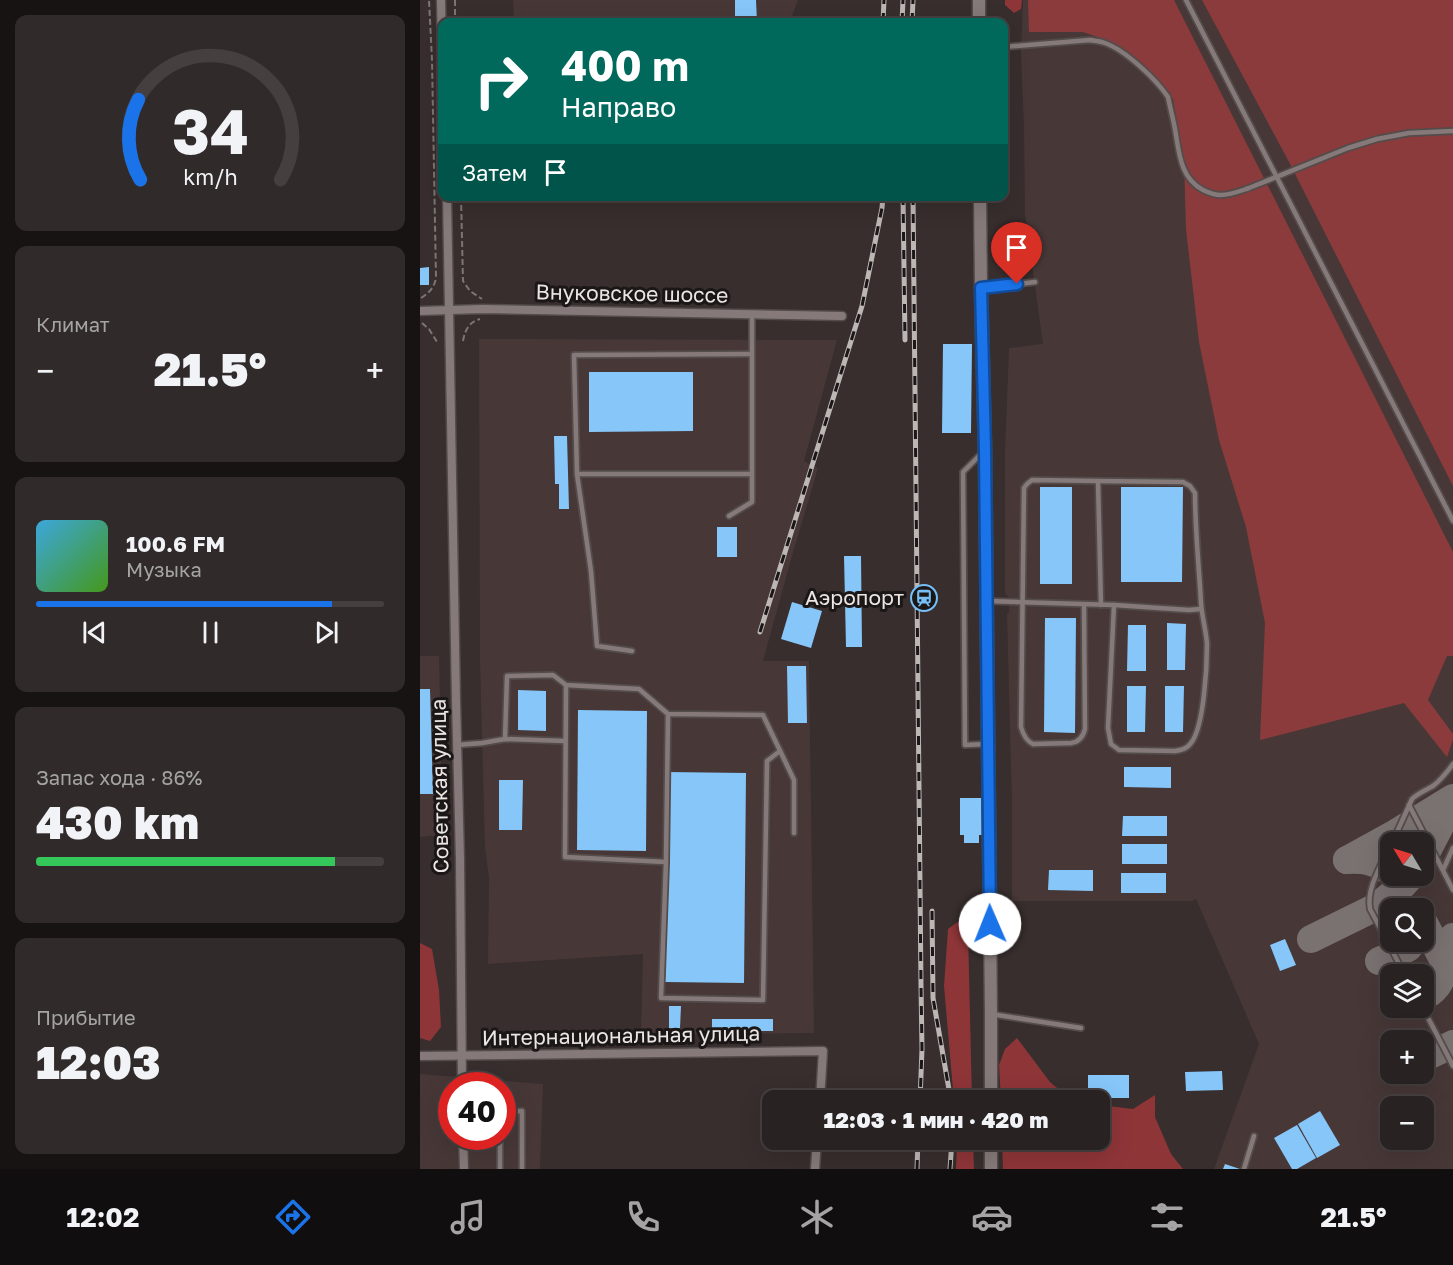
<!DOCTYPE html>
<html lang="ru">
<head>
<meta charset="utf-8">
<style>
  :root { --surface:#292222; --page:#312a2a; --text:#f1f3f6; --muted:#a5a4a5; --line:#453f40; --accent:#1a73e8 }
  body { margin:0; font-family:"Golos Text",sans-serif; background:var(--page); color:var(--text); height:100vh; display:flex; flex-direction:column; font-size:22px; white-space:nowrap }
  * { box-sizing:border-box; margin:0 }
  p { font-size:20px; color:var(--muted) }
  .icon { flex:none; width:33px; height:33px; fill:none; stroke:currentColor; stroke-width:2; stroke-linecap:round; stroke-linejoin:round }
  .map { position:relative; flex:1; overflow:hidden }
  .sheet { display:flex; flex-direction:column; gap:15px; padding:15px; background:#171313; width:420px }
  .sheet>* { flex:none }
  .banner { position:absolute; left:18px; top:18px; width:570px; height:183px; border-radius:12px; box-shadow:0 6px 24px #0002,0 0 0 2px var(--line); background:#00695c; color:#fff; overflow:hidden }
  .needle { width:39px; rotate:308deg }
  .buttons { position:absolute; left:960px; top:832px; display:grid; gap:12px }
  .buttons a { display:grid; place-items:center; width:54px; height:54px; border-radius:12px; background:var(--surface); box-shadow:0 6px 24px #0002,0 0 0 2px var(--line); font-size:30px }
  .speed { position:absolute; left:18px; top:1072px; display:flex; gap:12px; font-size:30px; font-weight:700; text-align:center }
  .speed>* { display:grid; place-content:center; width:78px; height:78px; border-radius:50%; background:var(--surface); box-shadow:0 6px 24px #0002,0 0 0 2px var(--line); line-height:1 }
  .speed .limit { border:9px solid #d22; background:#fff; color:#111 }
  .pin { position:absolute; display:grid; place-items:center; width:51px; height:51px; color:#fff; margin:-62px -26px; border-radius:50% 50% 50% 0; rotate:-45deg; box-shadow:0 0 6px #0007 }
  .pin .icon { rotate:45deg }
  .me { position:absolute; width:66px; margin:-33px; rotate:359deg; stroke-linejoin:round; filter:drop-shadow(0 0 4px #0008) }
  .turn { display:flex; align-items:center; gap:21px; height:126px; padding:0 24px; font-size:27px }
  .turn .icon { width:78px; height:78px; stroke-width:2.5 }
  .turn b { display:block; font-size:42px; line-height:51px }
  .then { display:flex; align-items:center; height:57px; padding:0 24px; background:#0003; gap:12px; font-size:22px }
  .big { font-size:45px; font-weight:800; line-height:1.1 }
  .sheet .widget { flex:1; display:flex; flex-direction:column; justify-content:center; gap:9px; min-width:0; padding:0 21px; border-radius:12px; background:var(--page) }
  .sheet .dial { align-items:center; gap:0 }
  .dial svg { height:156px; overflow:visible; fill:none; stroke:var(--line); stroke-width:7; stroke-linecap:round; text-anchor:middle }
  .dial text { fill:var(--text); stroke:none }
  .song { display:flex; align-items:center; gap:18px }
  .cover { width:72px; height:72px; border-radius:9px; background:linear-gradient(135deg,hsl(200 70% 55%),hsl(100 70% 35%)) }
  .played { height:6px; border-radius:3px; background:linear-gradient(90deg,var(--accent) 85%,var(--line) 85%) }
  .keys { display:flex; justify-content:space-around; direction:ltr }
  .heat { display:flex; justify-content:space-between; align-items:center; font-size:33px; direction:ltr }
  .charge { height:9px; border-radius:4px; background:linear-gradient(90deg,#34c759 86%,var(--line) 0) }
  .trip { position:absolute; left:342px; top:1090px; width:348px; height:60px; border-radius:12px; background:var(--surface); box-shadow:0 6px 24px #0002,0 0 0 2px var(--line); font-weight:800; line-height:60px; text-align:center }
  .tab-bar { display:flex; height:96px; justify-content:space-around; align-items:center; background:#100e0e; color:var(--muted) }
  .tab-bar .icon { width:42px; height:42px }
  .tab-bar .selected { color:var(--accent) }
  .tab-bar b { font-size:27px; color:var(--text) }
  main { display:flex; flex:1; min-height:0 }
  .map>svg:first-child { display:block }
  .built { fill:#473837; fill-rule:evenodd }
  .green { fill:#8b3b3c }
  .forest { fill:#8e3538 }
  .lines { fill:none; stroke-linecap:round; stroke-linejoin:round }
  .taxiway { stroke:#7a7271; stroke-width:28 }
  .building { fill:#86c6f9 }
  .lane-casing { stroke:#534c4b; stroke-width:8 }
  .street-casing { stroke:#534c4b; stroke-width:11 }
  .secondary-casing { stroke:#534c4b; stroke-width:15 }
  .path { stroke:#7d7574; stroke-width:2; stroke-dasharray:6 3; stroke-linecap:butt }
  .lane { stroke:#857a79; stroke-width:4.5 }
  .street { stroke:#857a79; stroke-width:8 }
  .secondary { stroke:#857a79; stroke-width:12 }
  .rail-casing { stroke:#bcb6b5; stroke-width:5 }
  .rail { stroke:#1b1717; stroke-width:3; stroke-dasharray:9; stroke-linecap:butt }
  .route-casing { stroke:#114b97; stroke-width:15 }
  .route { stroke:#1a73e8; stroke-width:10 }
  .labels { text-anchor:middle; stroke-width:6; stroke-linejoin:round; paint-order:stroke }
  .street-label { font-size:21px; fill:#ebe5e4; stroke:#1b1717 }
  .poi-label { font-size:21px; fill:#ebe5e4; stroke:#1b1717; text-anchor:end }
</style>
</head>
<body>
<main>
<section class="sheet">
<div class="widget dial"><svg viewBox="0 0 100 80">
<path d="M14 69A42 42 0 1 1 86 69"/>
<path d="M14 69A42 42 0 0 1 13 28" stroke="#1a73e8"/>
<text x="50" y="56" font-size="32" font-weight="700">34</text>
<text x="50" y="72" font-size="11">km/h</text>
</svg></div>
<div class="widget"><p>Климат</p>
<div class="heat"><a>−</a><b class="big">21.5°</b><a>+</a></div>
</div>
<div class="widget">
<div class="song"><i class="cover"></i><div><b>100.6 FM</b><p>Музыка</p></div></div>
<div class="played"></div>
<div class="keys"><svg class="icon" aria-label="previous" viewBox="0 0 24 24"><path d="M18 5L8 12l10 7zM5 5v14"/></svg><svg class="icon" aria-label="pause" viewBox="0 0 24 24"><path d="M8 5v14M16 5v14"/></svg><svg class="icon" aria-label="next" viewBox="0 0 24 24"><path d="M6 5l10 7-10 7zM19 5v14"/></svg></div>
</div>
<div class="widget"><p>Запас хода · 86%</p><b class="big">430 km</b><div class="charge"></div></div>
<div class="widget"><p>Прибытие</p><b class="big">12:03</b></div>
</section>
<div class="map">
<svg width="1033" height="1169" viewBox="0 0 1033 1169">
  <rect width="100%" height="100%" fill="#372e2d"/>
  <g class="built">
    <path d="M93,0H378L370,22H94Z"/>
    <path d="M603,0H1033V1169H794L839,1044L776,899L772,901H592V804L587,614L589,613V598L585,593V453L589,348L623,344L605,213L604,125L601,53ZM970,843H1004V876H970ZM970,909H1004V942H970ZM970,975H1004V1008H970ZM970,1041H1004V1074H970ZM970,1107H1004V1140H970Z"/>
    <path d="M59,339L417,340L384,461L398,468L372,556L343,661H389L394,1033L221,1035L223,954L68,964L69,878L65,848L60,660Z"/>
    <path d="M0,656H19L21,745V835L0,837Z"/>
    <path d="M0,1074L123,1084L120,1169H0ZM32,1086H82V1137H32Z"/>
  </g>
  <g class="green">
    <path d="M608,0H754L1033,552V656H1027L1008,700L1033,734V739L1027,757L984,703L840,740L845,623L826,527L799,440L779,342L766,229L764,161L753,99L717,62L683,39L663,32H609Z"/>
    <path d="M782,0H1033V486L868,160Z"/>
  </g>
  <g class="forest">
    <path d="M585,0H602L601,9L594,13L585,5Z"/>
    <path d="M540,920L548,931L552,1101H534L524,986L528,929Z"/>
    <path d="M0,943L12,949L19,990L21,1027L10,1041L0,1038Z"/>
    <path d="M597,1038L630,1082L650,1099L659,1101H581L579,1065L585,1049Z"/>
    <path d="M735,1095V1117L751,1154L763,1169H583L582,1140H680V1105L713,1109Z"/>
    <path d="M537,1140H553L554,1169H536Z"/>
  </g>
  <g class="lines">
    <g class="taxiway">
      <path d="M1004,857L1033,801"/>
      <path d="M927,860L976,833L1033,798"/>
      <path d="M927,860C947,859 954,862 970,871"/>
      <path d="M956,907L983,885L991,876"/>
      <path d="M1004,923L1029,971"/>
      <path d="M891,939L956,907L966,906L984,909"/>
      <path d="M959,961L988,948L993,942"/>
      <path d="M1004,997C1033,980 1015,965 1033,937"/>
      <path d="M1004,1058L1033,1044"/>
    </g>
  </g>
  <g class="building">
    <path d="M315,0H336L337,22H315Z"/>
    <path d="M9,267V285H0V268Z"/>
    <path d="M523,344H552L551,433H522Z"/>
    <path d="M169,372H273V431L169,432Z"/>
    <path d="M134,436H147L149,509H139V484H135Z"/>
    <rect x="620" y="487" width="32" height="97"/>
    <path d="M701,487H763L762,582H701Z"/>
    <rect x="297" y="527" width="20" height="30"/>
    <path d="M424,556H441L442,647H426Z"/>
    <path d="M372,602L402,611L391,648L361,639Z"/>
    <path d="M625,618H656L655,733L624,732Z"/>
    <path d="M747,623L766,624L765,670H747Z"/>
    <path d="M708,625H726V671H707Z"/>
    <path d="M367,666H386L387,723H368Z"/>
    <path d="M707,686H726L725,732H707Z"/>
    <path d="M745,686H764L763,732H745Z"/>
    <path d="M0,689H10L13,794H0Z"/>
    <path d="M98,690L126,691V731L98,730Z"/>
    <path d="M158,710L227,711L226,851L157,850Z"/>
    <path d="M704,767H751V788L704,787Z"/>
    <path d="M247,772L326,773L324,983L245,982Z"/>
    <path d="M79,780H103L102,830H79Z"/>
    <path d="M540,798H562V835H559V843H544V835H540Z"/>
    <path d="M703,816H747V836H702Z"/>
    <rect x="702" y="844" width="45" height="20"/>
    <path d="M629,870H673V891L628,890Z"/>
    <rect x="701" y="873" width="45" height="20"/>
    <path d="M865,939L876,965L860,971L850,945Z"/>
    <path d="M249,1006H261L260,1028H249Z"/>
    <rect x="292" y="1019" width="61" height="12"/>
    <path d="M802,1071L803,1090L766,1091L765,1072Z"/>
    <rect x="668" y="1075" width="41" height="23"/>
    <path d="M900,1111L920,1145L897,1158L878,1124Z"/>
    <path d="M877,1125L896,1158L877,1169H872L854,1138Z"/>
    <path d="M805,1164L820,1169H803Z"/>
  </g>
  <g class="lines">
    <defs>
      <g id="lane">
        <path d="M766,0L1033,521"/>
        <path d="M584,47L670,40C675,41 680,41 685,43C705,50 736,79 748,97C750,107 753,118 755,129C759,152 760,178 783,190C789,193 795,195 801,195C811,195 820,191 829,188L928,148L957,139L989,133L1033,131"/>
        <path d="M563,288L615,282"/>
        <path d="M563,452L543,472L545,745L567,744"/>
        <path d="M157,474H332"/>
        <path d="M678,481L763,482L770,486L775,493C775,530 779,566 781,603C782,617 786,630 787,644C787,666 784,727 771,743C767,749 761,750 755,751L699,750L691,744L688,728L694,605"/>
        <path d="M309,516L332,502V315"/>
        <path d="M568,601L694,605L769,610L781,609"/>
        <path d="M664,605L665,729C663,737 659,742 651,743L613,744C606,741 603,734 601,727L604,488L607,484L612,480L678,481L681,605"/>
        <path d="M212,651L177,646L171,571L157,474L154,355L332,354"/>
        <path d="M146,685L145,857L246,862"/>
        <path d="M248,714L246,862L241,998L343,1000L347,761L360,751"/>
        <path d="M85,739L87,676L133,675L146,685L219,689L248,714L343,715L374,780V833"/>
        <path d="M37,745L62,743L85,739L145,741"/>
        <path d="M989,805L1033,890"/>
        <path d="M972,843L992,799C998,793 1006,790 1013,786C1021,780 1027,772 1033,764"/>
        <path d="M970,846C962,864 946,888 950,909L985,975"/>
        <path d="M1023,870L1033,848"/>
        <path d="M1003,1008L1033,1066"/>
        <path d="M571,1014L661,1028"/>
        <path d="M82,1112L102,1111V1169"/>
        <path d="M80,1169V1137"/>
        <path d="M824,1169L834,1136"/>
      </g>
      <g id="street">
        <path d="M21,0L22,50"/>
        <path d="M27,196L36,700L40,860L42,1086"/>
        <path d="M0,311L62,309L422,316"/>
        <path d="M0,1056L403,1051L400,1101"/>
        <path d="M43,1137L44,1169"/>
        <path d="M395,1169L397,1140"/>
      </g>
      <g id="secondary">
        <path d="M559,22V0"/>
        <path d="M560,196L561,288L565,450L571,1014V1101"/>
        <path d="M571,1169V1140"/>
      </g>
    </defs>
    <use href="#lane" class="lane-casing"/>
    <use href="#street" class="street-casing"/>
    <use href="#secondary" class="secondary-casing"/>
    <g class="path">
      <path d="M35,0V22"/>
      <path d="M41,196L43,281L50,291L62,299"/>
      <path d="M1,298C9,293 14,288 16,278L12,60L9,0"/>
      <path d="M2,323L9,329L17,342"/>
      <path d="M43,341C45,330 49,322 60,319"/>
    </g>
    <use href="#lane" class="lane"/>
    <use href="#street" class="street"/>
    <use href="#secondary" class="secondary"/>
    <defs>
      <g id="rail">
        <path d="M463,22L464,0"/>
        <path d="M482,22L483,0"/>
        <path d="M492,22L493,0"/>
        <path d="M483,196L485,340"/>
        <path d="M493,196L501,985L502,1049L500,1101"/>
        <path d="M340,632L442,306L462,208L463,196"/>
        <path d="M512,911L513,998L531,1101"/>
        <path d="M497,1169L498,1140"/>
        <path d="M530,1169L532,1140"/>
      </g>
    </defs>
    <use href="#rail" class="rail-casing"/>
    <use href="#rail" class="rail"/>
  </g>
  <g class="lines">
    <defs>
      <path id="route" d="M570,924L565,450L561,288L597,284"/>
    </defs>
    <use href="#route" class="route-casing"/>
    <use href="#route" class="route"/>
  </g>
  <defs>
    <symbol id="station-ring" viewBox="-11 -11 22 22"><circle r="9.5" fill="#1b1717" stroke="#77bff7" stroke-width="1.5"/><path d="M-3-6H3Q5-6 5-4V2Q5 4 3 4L4.5 6H3L1.5 4h-3L-3 6H-4.5L-3 4Q-5 4-5 2V-4Q-5-6-3-6ZM-3.5-4v3h7v-3ZM-3.5 1v1.5H-2V1ZM2 1v1.5H3.5V1Z" fill="#77bff7"/></symbol>
  </defs>
  <g fill-rule="evenodd">
    <use href="#station-ring" x="489" y="583" width="30" height="30"/>
  </g>
  <g class="labels">
    <g class="street-label">
      <text transform="translate(212 294) rotate(1)" y="7">Внуковское шоссе</text>
      <text transform="translate(20 786) rotate(-91)" y="7">Советская улица</text>
      <text transform="translate(201 1036) rotate(-1)" y="7">Интернациональная улица</text>
    </g>
    <g class="poi-label">
      <text x="484" y="605">Аэропорт</text>
    </g>
  </g>
</svg>
<div class="buttons">
<a><svg class="needle" viewBox="-14 -14 28 28"><path d="M0-13l5 13h-10z" fill="#e53935"/><path d="M0 13l5-13h-10z" fill="#a5a4a5"/></svg></a>
<a><svg class="icon" aria-label="search" viewBox="0 0 24 24"><circle cx="10" cy="10" r="6"/><path d="M15 15l6 6"/></svg></a>
<a><svg class="icon" aria-label="layers" viewBox="0 0 24 24"><path d="M12 4l9 5-9 5-9-5zM3 14l9 5 9-5"/></svg></a>
<a>+</a>
<a>−</a>
</div>
<div class="speed"><div class="limit">40</div></div>
<div class="pin" style="left:597px;top:284px;background:#d93025"><svg class="icon" aria-label="arrive" viewBox="0 0 24 24"><path d="M6 21V4h12l-3 4 3 4H6"/></svg></div>
<svg class="me" style="left:570px;top:924px" viewBox="-20 -20 40 40"><circle r="19" fill="#fff"/><path d="M0-13L10 11 0 6-10 11z" fill="#1a73e8"/></svg>
<div class="trip">12:03 · 1 мин · 420 m</div>
<div class="banner">
<div class="turn"><svg class="icon" aria-label="right" viewBox="0 0 24 24"><path d="M7 20v-9h11M14 6l5 5-5 5"/></svg><div><b>400 m</b>Направо</div></div>
<div class="then">Затем<svg class="icon" aria-label="arrive" viewBox="0 0 24 24"><path d="M6 21V4h12l-3 4 3 4H6"/></svg></div>
</div>
</div>
</main>
<nav class="tab-bar">
<b>12:02</b>
<svg class="icon selected" aria-label="directions" viewBox="0 0 24 24"><path d="M12 3l9 9-9 9-9-9zM9 14v-3h6M13 9l2 2-2 2"/></svg>
<svg class="icon" aria-label="music" viewBox="0 0 24 24"><path d="M9 18V5l10-2v13"/><circle cx="6" cy="18" r="3"/><circle cx="16" cy="16" r="3"/></svg>
<svg class="icon" aria-label="phone" viewBox="0 0 24 24"><path d="M5 4h4l2 5-3 2q2 4 5 5l2-3 5 2v4C11 20 4 13 5 4z"/></svg>
<svg class="icon" aria-label="climate" viewBox="0 0 24 24"><path d="M12 3v18M4 7l16 10M4 17L20 7"/></svg>
<svg class="icon" aria-label="car" viewBox="0 0 24 24"><path d="M5 17H2v-5l4-1 3-4h7l3 4 3 1v5h-3M9 17h6M6 11h13"/><circle cx="7" cy="17" r="2"/><circle cx="17" cy="17" r="2"/></svg>
<svg class="icon" aria-label="filters" viewBox="0 0 24 24"><path d="M4 7h16M4 17h16"/><circle cx="9" cy="7" r="2"/><circle cx="15" cy="17" r="2"/></svg>
<b>21.5°</b>
</nav>
</body>
</html>
